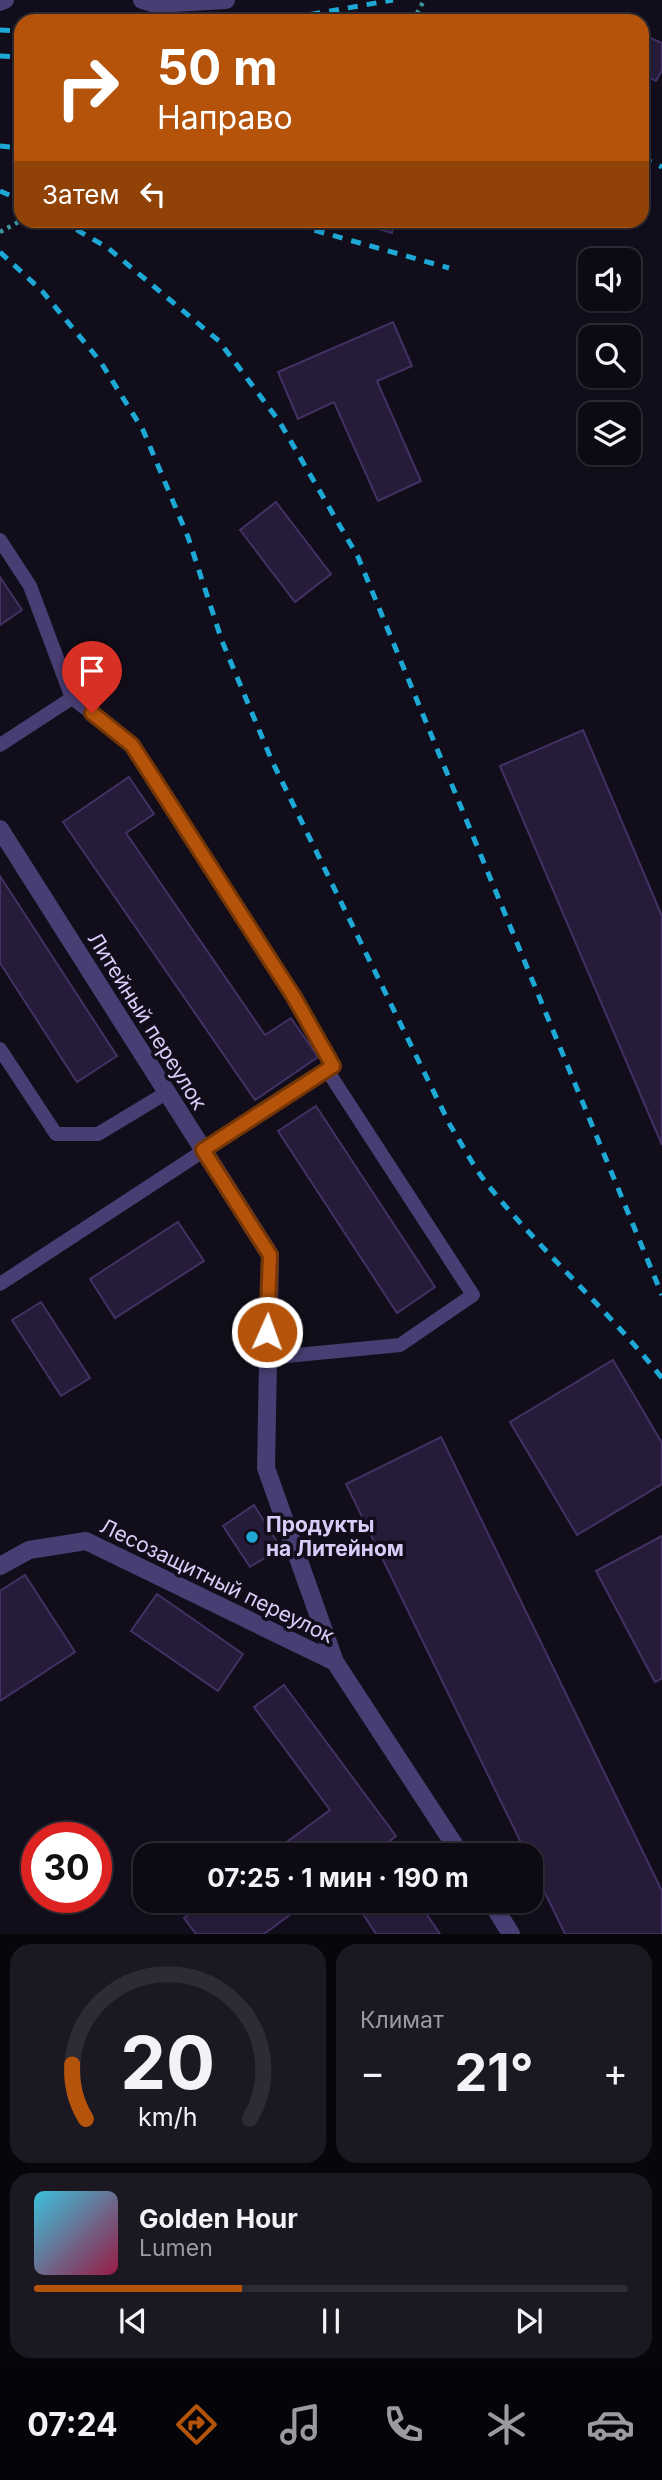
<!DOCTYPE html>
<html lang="ru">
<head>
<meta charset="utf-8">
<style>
  :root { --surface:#0d0a14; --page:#1b1822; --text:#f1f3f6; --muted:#9a9aa0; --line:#2d2b34; --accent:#b45309 }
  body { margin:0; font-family:Inter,sans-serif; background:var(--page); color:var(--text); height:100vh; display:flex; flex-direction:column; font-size:26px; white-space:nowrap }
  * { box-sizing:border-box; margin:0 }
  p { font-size:23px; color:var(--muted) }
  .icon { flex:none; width:38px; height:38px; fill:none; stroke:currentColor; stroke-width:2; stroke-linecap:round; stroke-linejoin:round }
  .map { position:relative; height:1934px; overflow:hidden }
  .side { display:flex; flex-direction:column; gap:10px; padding:10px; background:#07060b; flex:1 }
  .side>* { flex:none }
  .hud { position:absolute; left:14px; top:14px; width:635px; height:214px; border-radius:21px; box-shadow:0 2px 5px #0004,0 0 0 2px var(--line); background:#b45309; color:#fff; overflow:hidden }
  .fabs { position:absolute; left:578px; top:248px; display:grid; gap:14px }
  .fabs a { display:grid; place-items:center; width:63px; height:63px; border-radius:14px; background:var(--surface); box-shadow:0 2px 5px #0004,0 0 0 2px var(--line); font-size:35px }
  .speed { position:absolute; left:21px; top:1822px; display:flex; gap:14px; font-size:35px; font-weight:700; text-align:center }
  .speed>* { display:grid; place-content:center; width:91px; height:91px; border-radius:50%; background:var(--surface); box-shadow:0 2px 5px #0004,0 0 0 2px var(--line); line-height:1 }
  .speed .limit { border:10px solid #d22; background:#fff; color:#111 }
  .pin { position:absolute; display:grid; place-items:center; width:60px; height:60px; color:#fff; margin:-72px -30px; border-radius:50% 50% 50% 0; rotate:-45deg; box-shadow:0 0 7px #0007 }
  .pin .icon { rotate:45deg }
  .me { position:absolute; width:77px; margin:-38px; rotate:2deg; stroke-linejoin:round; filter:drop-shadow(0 0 5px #0008) }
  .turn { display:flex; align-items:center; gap:24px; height:147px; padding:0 28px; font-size:32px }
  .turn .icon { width:91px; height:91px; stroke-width:2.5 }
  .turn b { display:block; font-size:49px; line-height:60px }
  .then { display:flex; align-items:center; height:66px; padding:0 28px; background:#0003; gap:14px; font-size:26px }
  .big { font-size:52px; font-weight:700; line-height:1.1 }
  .side .card { flex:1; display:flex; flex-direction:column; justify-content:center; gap:10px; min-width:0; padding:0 24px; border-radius:21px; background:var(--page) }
  .side .dial { align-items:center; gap:0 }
  .dial svg { height:182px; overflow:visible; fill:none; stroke:var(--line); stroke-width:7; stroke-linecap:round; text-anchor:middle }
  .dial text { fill:var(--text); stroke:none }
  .song { display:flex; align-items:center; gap:21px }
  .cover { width:84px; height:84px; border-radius:10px; background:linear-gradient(135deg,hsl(190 70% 55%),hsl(340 70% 35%)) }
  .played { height:7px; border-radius:4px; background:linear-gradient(90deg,var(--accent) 35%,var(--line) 35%) }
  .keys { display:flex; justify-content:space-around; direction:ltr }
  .heat { display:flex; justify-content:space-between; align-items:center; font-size:38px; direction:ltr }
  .side .tiles { flex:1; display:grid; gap:10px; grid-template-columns:1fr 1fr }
  .card:last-child { grid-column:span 2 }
  .trip { position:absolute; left:133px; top:1843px; width:410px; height:70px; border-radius:21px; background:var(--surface); box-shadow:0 2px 5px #0004,0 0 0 2px var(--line); font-weight:700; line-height:70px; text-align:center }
  .tabs { display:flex; height:112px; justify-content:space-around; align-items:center; background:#050408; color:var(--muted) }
  .tabs .icon { width:49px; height:49px }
  .tabs .selected { color:var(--accent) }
  .tabs b { font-size:32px; color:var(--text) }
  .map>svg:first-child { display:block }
  .building { fill:#261c39; stroke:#423162; stroke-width:2 }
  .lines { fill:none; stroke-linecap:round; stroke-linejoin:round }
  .path { stroke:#3c969e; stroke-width:4.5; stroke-dasharray:3.5 5; stroke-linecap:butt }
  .lane { stroke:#483e73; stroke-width:14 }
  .street { stroke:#483e73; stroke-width:18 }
  .rail { stroke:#1da8d5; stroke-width:5; stroke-dasharray:10 9; stroke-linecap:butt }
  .route-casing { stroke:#753606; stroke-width:18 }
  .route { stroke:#b45309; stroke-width:12 }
  .poi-dot { fill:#1da8d5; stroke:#110d1a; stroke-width:2.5 }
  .labels { text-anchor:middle; stroke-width:7; stroke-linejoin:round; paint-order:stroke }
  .street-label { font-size:21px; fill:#d8cdf8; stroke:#110d1a }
  .poi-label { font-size:21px; font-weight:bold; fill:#d8cdf8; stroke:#110d1a; text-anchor:start }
</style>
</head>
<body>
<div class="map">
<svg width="662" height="1934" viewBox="0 0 662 1934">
  <rect width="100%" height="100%" fill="#110d1a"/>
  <g class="building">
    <path d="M642,34L662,43V70L656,81L642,74Z"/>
    <path d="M348,220H395L392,233Z"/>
    <path d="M393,322L412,366L377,381L421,481L378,501L334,402L298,419L278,372Z"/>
    <path d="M276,502L331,574L295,602L240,530Z"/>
    <path d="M0,577L22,610L0,625Z"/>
    <path d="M583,730L662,916V1145L500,766Z"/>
    <path d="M129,777L154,814L126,833L265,1035L291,1018L318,1057L255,1100L63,822Z"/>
    <path d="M0,876L117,1056L77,1082L0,963Z"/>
    <path d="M316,1106L435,1287L397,1313L278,1131Z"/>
    <path d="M178,1222L204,1261L115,1318L90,1279Z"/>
    <path d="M41,1302L90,1378L61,1396L12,1320Z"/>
    <path d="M613,1360L662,1443V1484L577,1535L510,1422Z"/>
    <path d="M441,1437L662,1891V1934H565L530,1862V1855H527L346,1484Z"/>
    <path d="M254,1505L281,1548L250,1567L223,1526Z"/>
    <path d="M662,1536V1678L655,1682L596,1571Z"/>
    <path d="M25,1575L75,1652L0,1701V1591Z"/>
    <path d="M157,1594L243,1654L218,1691L131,1631Z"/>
    <path d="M284,1685L396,1836L371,1855H269L330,1810L254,1707Z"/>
    <path d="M207,1900H310L264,1934H196L184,1918Z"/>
    <path d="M354,1900H417L440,1934H376Z"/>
  </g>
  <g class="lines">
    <g class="path">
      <path d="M413,21L424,0"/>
      <path d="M0,232L22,220"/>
    </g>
    <g class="lane">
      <path d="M0,540L30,586L72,698L0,745"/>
      <path d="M72,698L133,745L294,997L333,1066L327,1070"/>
      <path d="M0,1049L56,1134H98L166,1093"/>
      <path d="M0,1284L327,1070L473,1295L400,1345L266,1358"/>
    </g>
    <g class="street">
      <path d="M142,0L155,4L226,0"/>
      <path d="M0,2L5,0"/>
      <path d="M0,829L270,1255L266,1468L335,1662L461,1855"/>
      <path d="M0,1566L29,1550L86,1541L335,1662"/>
      <path d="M490,1900L511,1934"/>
    </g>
    <g class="rail">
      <path d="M273,21L393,0"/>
      <path d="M0,30L21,31"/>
      <path d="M0,56L21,57"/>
      <path d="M0,146L21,148"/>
      <path d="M642,158L662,167"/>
      <path d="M0,191L21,200"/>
      <path d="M60,220L108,248L219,341L279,421L358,557L662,1295"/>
      <path d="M278,220L449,268"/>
      <path d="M0,252L42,291L100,361L143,430L188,537L222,641L272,761L450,1125C462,1144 473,1166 487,1184C542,1252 608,1310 662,1378"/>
    </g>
  </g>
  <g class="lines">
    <defs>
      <path id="route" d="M92,713L132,745L294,997L333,1066L203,1150L270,1255L267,1332"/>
    </defs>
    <use href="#route" class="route-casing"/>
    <use href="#route" class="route"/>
  </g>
  <circle class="poi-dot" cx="252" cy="1537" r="7"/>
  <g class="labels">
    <g class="street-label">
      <text transform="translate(147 1021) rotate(58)" y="7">Литейный переулок</text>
      <text transform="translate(217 1581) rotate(26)" y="7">Лесозащитный переулок</text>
    </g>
    <g class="poi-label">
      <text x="266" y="1532">Продукты<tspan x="266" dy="24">на Литейном</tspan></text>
    </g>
  </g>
</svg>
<div class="fabs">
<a><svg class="icon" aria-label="sound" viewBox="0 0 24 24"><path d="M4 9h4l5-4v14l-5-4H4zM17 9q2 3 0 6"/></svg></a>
<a><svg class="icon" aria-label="search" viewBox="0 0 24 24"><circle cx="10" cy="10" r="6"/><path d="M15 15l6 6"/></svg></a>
<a><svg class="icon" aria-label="layers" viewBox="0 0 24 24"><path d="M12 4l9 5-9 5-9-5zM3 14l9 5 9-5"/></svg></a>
</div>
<div class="speed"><div class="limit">30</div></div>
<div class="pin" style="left:92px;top:713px;background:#d93025"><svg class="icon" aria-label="arrive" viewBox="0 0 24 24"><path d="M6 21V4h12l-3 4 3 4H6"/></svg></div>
<svg class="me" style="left:267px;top:1332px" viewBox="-20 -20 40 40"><circle r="17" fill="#b45309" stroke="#fff" stroke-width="3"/><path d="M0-11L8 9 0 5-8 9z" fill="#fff"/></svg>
<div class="trip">07:25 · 1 мин · 190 m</div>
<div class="hud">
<div class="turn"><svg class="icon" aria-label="right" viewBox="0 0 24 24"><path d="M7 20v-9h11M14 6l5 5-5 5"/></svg><div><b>50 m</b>Направо</div></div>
<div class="then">Затем<svg class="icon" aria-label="left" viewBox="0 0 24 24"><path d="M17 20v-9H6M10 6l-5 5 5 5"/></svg></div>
</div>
</div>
<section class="side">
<div class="tiles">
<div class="card dial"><svg viewBox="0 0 100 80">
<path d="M14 69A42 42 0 1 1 86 69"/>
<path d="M14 69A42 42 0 0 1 8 45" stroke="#b45309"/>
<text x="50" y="56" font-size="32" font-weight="700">20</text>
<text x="50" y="72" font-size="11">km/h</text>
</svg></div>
<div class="card"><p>Климат</p>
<div class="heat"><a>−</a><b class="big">21°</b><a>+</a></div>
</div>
<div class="card">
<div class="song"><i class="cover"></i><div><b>Golden Hour</b><p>Lumen</p></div></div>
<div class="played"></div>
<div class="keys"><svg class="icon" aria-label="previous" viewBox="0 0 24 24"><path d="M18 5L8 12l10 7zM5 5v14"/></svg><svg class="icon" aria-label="pause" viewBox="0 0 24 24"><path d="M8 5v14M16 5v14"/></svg><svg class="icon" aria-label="next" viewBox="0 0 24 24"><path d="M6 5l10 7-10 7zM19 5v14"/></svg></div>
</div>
</div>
</section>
<nav class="tabs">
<b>07:24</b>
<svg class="icon selected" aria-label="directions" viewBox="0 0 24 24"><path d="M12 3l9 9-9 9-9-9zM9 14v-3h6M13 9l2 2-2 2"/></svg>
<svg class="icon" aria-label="music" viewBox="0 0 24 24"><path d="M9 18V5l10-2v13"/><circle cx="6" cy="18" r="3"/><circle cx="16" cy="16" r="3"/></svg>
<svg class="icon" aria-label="phone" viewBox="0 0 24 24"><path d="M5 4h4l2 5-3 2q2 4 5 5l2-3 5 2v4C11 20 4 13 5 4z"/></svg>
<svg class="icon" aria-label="climate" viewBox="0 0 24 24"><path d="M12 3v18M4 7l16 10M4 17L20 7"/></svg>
<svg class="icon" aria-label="car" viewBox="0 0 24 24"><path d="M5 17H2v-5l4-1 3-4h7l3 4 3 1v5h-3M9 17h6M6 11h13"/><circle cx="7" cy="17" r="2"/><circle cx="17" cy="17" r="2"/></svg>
</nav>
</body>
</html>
